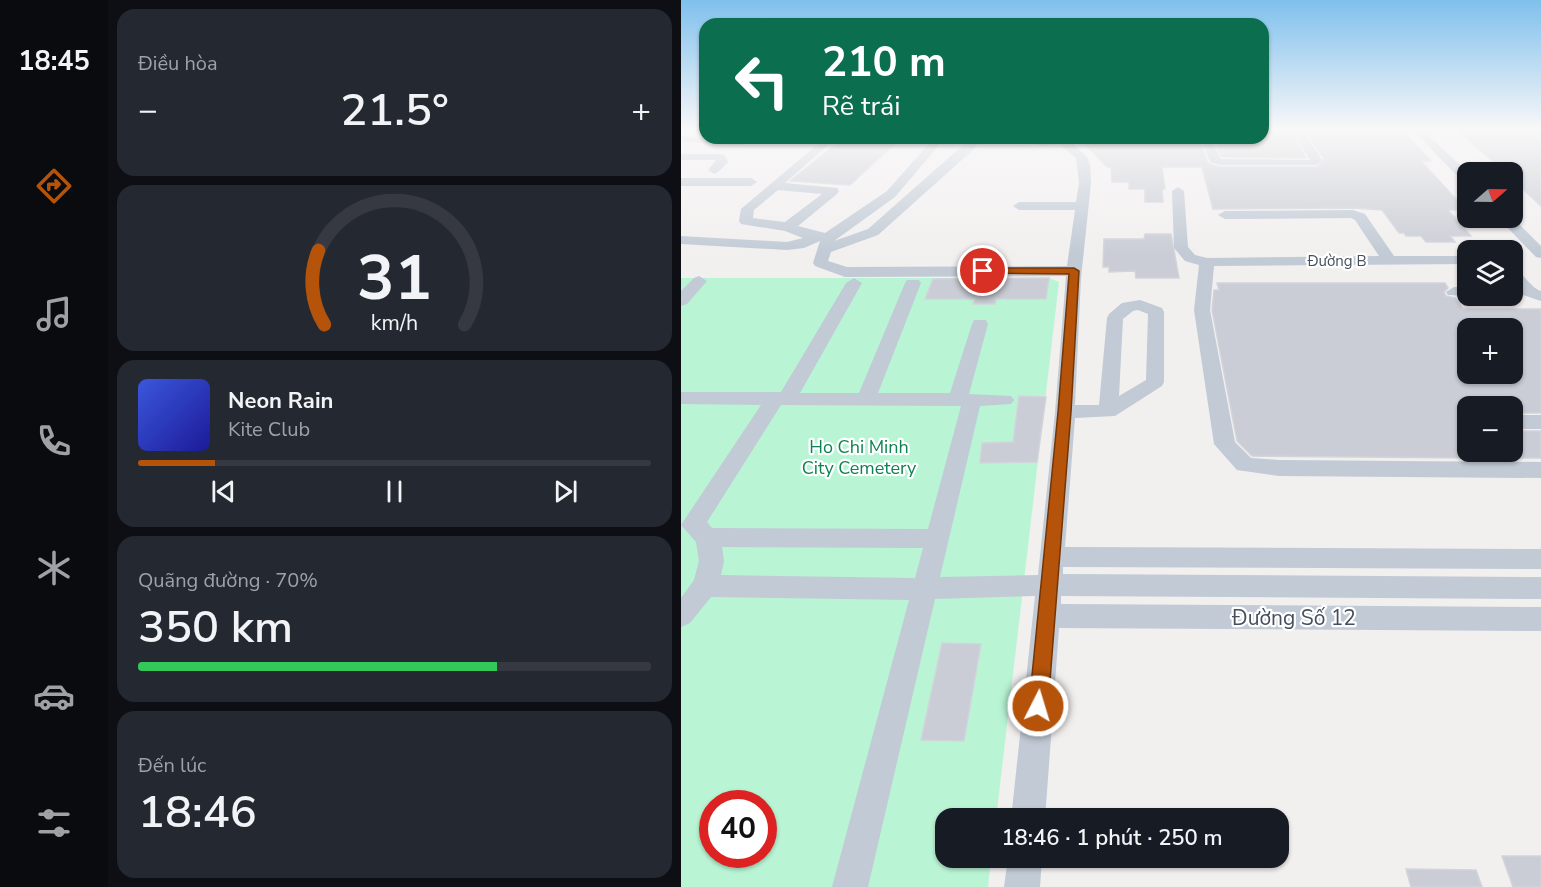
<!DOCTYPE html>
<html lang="vi">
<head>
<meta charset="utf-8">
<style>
  :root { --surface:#171b24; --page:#242831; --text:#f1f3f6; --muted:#9ea1a6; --line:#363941; --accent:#b45309 }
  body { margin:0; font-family:"Nunito Sans",sans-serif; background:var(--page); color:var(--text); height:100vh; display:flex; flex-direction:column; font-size:22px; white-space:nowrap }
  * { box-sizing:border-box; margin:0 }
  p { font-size:20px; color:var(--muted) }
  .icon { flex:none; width:33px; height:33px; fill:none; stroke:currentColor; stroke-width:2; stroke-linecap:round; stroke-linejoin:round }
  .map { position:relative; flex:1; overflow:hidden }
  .sheet { display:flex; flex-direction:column; gap:9px; padding:9px; background:#0d0f14; width:573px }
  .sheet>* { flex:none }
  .hud { position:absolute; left:18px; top:18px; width:570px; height:126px; border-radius:18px; box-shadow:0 2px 4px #0004; background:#0b6e4f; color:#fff; overflow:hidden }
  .needle { width:39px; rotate:70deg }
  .buttons { position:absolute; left:776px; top:162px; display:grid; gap:12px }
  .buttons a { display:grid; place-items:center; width:66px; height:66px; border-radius:12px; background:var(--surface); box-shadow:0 2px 4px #0004; font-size:30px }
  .speed { position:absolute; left:18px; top:790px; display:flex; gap:12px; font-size:30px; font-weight:700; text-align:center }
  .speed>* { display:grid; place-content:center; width:78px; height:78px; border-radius:50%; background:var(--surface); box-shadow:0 2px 4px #0004; line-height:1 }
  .speed .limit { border:9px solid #d22; background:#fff; color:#111 }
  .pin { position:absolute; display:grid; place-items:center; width:51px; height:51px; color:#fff; margin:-26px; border:3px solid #fff; border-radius:50%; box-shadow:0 2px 6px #0007 }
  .me { position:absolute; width:66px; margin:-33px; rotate:5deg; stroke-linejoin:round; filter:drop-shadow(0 0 4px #0008) }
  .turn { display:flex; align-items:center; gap:21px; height:126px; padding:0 24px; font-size:27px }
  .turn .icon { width:78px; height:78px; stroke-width:2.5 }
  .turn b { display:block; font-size:42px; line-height:51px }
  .big { font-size:45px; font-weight:600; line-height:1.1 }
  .sheet .card { flex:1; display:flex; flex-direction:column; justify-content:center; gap:9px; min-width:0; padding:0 21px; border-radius:18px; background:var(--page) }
  .sheet .dial { align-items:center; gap:0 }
  .dial svg { height:156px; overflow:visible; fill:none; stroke:var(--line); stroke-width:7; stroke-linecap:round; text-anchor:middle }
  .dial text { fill:var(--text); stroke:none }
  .song { display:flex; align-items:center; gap:18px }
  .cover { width:72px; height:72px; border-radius:9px; background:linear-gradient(135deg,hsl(230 70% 55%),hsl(240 70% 35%)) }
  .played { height:6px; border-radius:3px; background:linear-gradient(90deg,var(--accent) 15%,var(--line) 15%) }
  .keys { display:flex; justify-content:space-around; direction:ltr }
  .heat { display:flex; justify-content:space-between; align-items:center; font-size:33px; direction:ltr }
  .charge { height:9px; border-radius:4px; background:linear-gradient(90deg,#34c759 70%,var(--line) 0) }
  .trip { position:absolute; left:254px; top:808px; width:354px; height:60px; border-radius:18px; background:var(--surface); box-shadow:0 2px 4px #0004; font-weight:600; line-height:60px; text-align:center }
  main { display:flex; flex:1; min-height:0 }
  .tab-bar { display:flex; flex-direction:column; width:108px; justify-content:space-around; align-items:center; background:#090b0e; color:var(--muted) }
  .tab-bar .icon { width:42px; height:42px }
  .tab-bar .selected { color:var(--accent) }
  .tab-bar b { font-size:27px; color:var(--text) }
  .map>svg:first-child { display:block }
  .green { fill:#b9f4d5; fill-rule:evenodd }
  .building { fill:#cacdd5; stroke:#d2d4db; stroke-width:1.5; fill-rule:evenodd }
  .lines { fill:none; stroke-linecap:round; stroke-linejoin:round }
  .minor { fill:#c1cad5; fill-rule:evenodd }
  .route { fill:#b45309; stroke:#753606; stroke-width:1.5 }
  .labels { text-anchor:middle; stroke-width:4.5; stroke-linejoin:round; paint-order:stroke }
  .far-street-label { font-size:15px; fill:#45505f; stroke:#fff }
  .park-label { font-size:18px; fill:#0e8253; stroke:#fff }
  .near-street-label { font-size:21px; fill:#45505f; stroke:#fff }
</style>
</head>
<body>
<main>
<nav class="tab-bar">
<b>18:45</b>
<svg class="icon selected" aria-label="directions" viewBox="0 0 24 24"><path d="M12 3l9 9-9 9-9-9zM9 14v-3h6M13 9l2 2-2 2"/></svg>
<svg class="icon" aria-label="music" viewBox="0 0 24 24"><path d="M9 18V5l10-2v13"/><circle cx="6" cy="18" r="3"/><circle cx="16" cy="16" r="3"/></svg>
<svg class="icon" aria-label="phone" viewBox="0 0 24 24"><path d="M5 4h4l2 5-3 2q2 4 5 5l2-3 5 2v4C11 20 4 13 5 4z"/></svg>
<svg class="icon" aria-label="climate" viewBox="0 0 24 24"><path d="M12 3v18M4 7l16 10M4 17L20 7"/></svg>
<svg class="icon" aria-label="car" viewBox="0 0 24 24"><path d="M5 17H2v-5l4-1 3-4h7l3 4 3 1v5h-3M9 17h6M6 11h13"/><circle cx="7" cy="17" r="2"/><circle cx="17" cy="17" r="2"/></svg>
<svg class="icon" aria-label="filters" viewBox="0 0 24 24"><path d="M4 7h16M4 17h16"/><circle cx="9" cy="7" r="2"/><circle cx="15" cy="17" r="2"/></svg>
</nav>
<section class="sheet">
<div class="card"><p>Điều hòa</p>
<div class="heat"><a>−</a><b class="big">21.5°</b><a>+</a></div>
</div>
<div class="card dial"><svg viewBox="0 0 100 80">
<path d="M14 69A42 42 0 1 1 86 69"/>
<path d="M14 69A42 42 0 0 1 11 31" stroke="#b45309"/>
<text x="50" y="56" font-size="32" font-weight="700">31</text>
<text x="50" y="72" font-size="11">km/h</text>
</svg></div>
<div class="card">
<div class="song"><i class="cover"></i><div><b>Neon Rain</b><p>Kite Club</p></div></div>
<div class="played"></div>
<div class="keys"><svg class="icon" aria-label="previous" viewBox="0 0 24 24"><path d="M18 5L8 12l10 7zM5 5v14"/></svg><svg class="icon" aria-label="pause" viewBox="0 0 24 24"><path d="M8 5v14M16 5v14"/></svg><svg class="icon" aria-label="next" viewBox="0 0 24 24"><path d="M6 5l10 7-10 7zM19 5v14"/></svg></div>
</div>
<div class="card"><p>Quãng đường · 70%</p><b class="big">350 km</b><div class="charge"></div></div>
<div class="card"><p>Đến lúc</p><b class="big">18:46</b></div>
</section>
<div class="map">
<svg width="860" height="887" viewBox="0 0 860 887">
  <rect width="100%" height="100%" fill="#f2efef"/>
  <path class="green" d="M0,278H368L378,282L315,819H264V858H310L307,887H0ZM32,804H82V855H32Z"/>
  <g class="building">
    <path d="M582,129H609L625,158L541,157L532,138H582Z"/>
    <path d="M623,129H720L750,161H740L785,210H767L790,236H769L774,242H745L740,236H725L723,233H718L701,210L672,208L532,209L521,167H481L484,189H481L482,202H464V189H448V182H431L430,167H426L401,141L406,140L404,138H518L527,163L538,167H636L643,159Z"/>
    <path d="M775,129H860V206L831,179V172H824Z"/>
    <path d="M163,138H220L169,185L109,181Z"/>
    <path d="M464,234H490L498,278H455L454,271L428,272V267H422L423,239H463Z"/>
    <path d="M368,278L365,299H315L314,304H292L294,299H244L252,279Z"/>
    <path d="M536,283H764L767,288L763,292L765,296L774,298L782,309H860V413H831V402H786V458L571,456L556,441L531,310L533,290H538ZM786,328H831V374H786Z"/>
    <path d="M338,396L365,397L356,462L299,463L301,443L332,442Z"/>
    <rect x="831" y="431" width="29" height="27"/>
    <path d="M261,643L300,644L283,741L240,740Z"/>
    <path d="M821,856H860V887H832Z"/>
    <path d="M725,869L795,870L801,887H730Z"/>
  </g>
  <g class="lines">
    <g class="minor">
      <path d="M611,130H621L641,160L636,165H539L529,162L520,138H530L540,159L629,160Z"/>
      <path d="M732,130H742L786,172V183L782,182Z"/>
      <path d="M0,136L59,139L64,142L59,145L1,142Z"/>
      <path d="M144,138H155L104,183L156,188L158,191L156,194L117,226L144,233L206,191L253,138H264L214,197L153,241L187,229L290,138H301L293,149L197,235L150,252L147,261L166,267L386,266L394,210H338L332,206L338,202H395L398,183L395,158L378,144L359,146L346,138H385L406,157L409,164L410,183L400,278L394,405H418L426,318L428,314L441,303L459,300L481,308L483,312V382L481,386L434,416L394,418L384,547L860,549V569L382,567V574L860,577V599L380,596V604L860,607V631L378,628L364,819H330L354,596L254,599L187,887H151L228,600L30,597L9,623L0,627V598L13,580L18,561L15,542L0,525L80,405L0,404V392H100L165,283L173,278L181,283L119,393H178L224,283L226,280H238L240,283L197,393H269L291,324L293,320H305L307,324L288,394L330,396L333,400L330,404L299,406L259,577L357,575L374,412L385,276L164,277L134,266L132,263L139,241L123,248L106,250L0,244V236L106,242L122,238L104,231L60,224L58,221L60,209ZM97,190L141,194L104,222L72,218L73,210ZM457,310L467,314L465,380L438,396L442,319L452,311ZM100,405L280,406L247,529L31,528L26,522ZM41,547L242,548L234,578L40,575L43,561Z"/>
      <path d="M0,154H39L43,155L47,162L37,172L33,174L27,170L35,160H0Z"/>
      <path d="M0,178H70L76,182L70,186H0Z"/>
      <path d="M497,187L503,191L507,247L514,255L526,258L698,256L674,220L670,218L544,219L537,215L544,211L672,210L684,214L713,256H786V264L533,266L529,310L554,442L570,458L598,460L860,462V478L598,476L556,470L533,444L513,310L518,265L504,261L493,248L491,191Z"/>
      <path d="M831,217L860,246V258L855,257L817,218Z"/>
      <path d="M831,268C843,272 848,287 860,291V301L842,295L831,282Z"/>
      <path d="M18,276L26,281L6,304L0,306V291L13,278Z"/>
      <path d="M773,287H786V296H791L767,295L765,292Z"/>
      <rect x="831" y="415" width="29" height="14"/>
      <path d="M327,858H361L359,887H323Z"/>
    </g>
  </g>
  <linearGradient id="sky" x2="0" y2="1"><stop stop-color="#7fc0ed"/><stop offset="0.51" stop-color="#f9f8f8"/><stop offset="1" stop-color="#f9f8f8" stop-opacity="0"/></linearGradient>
  <rect width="860" height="254" fill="url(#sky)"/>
  <path class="route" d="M302,268H393L398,271L390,412L367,706L364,713L357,716L351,713L348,706L377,412L388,274L298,273L297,271Z"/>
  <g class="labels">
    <g class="far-street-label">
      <text x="656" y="266">Đường B</text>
    </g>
    <g class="park-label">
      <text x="178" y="453">Ho Chi Minh<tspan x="178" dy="21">City Cemetery</tspan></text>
    </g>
    <g class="near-street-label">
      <text x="613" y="625">Đường Số 12</text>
    </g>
  </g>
</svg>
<div class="buttons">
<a><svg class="needle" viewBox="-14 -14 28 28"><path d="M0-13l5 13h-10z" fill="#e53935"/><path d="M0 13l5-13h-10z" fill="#9ea1a6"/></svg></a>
<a><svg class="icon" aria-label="layers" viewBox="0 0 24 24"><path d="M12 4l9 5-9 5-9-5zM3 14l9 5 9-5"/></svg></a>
<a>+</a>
<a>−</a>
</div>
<div class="speed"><div class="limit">40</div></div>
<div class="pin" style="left:302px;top:271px;background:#d93025"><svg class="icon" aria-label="arrive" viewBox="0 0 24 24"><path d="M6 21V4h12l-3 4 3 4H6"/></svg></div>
<svg class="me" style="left:357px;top:706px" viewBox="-20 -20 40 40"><circle r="17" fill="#b45309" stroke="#fff" stroke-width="3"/><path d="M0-11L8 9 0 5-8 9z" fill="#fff"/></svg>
<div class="trip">18:46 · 1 phút · 250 m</div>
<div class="hud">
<div class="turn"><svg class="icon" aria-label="left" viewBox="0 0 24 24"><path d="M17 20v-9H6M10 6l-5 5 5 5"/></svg><div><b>210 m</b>Rẽ trái</div></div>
</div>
</div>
</main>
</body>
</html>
